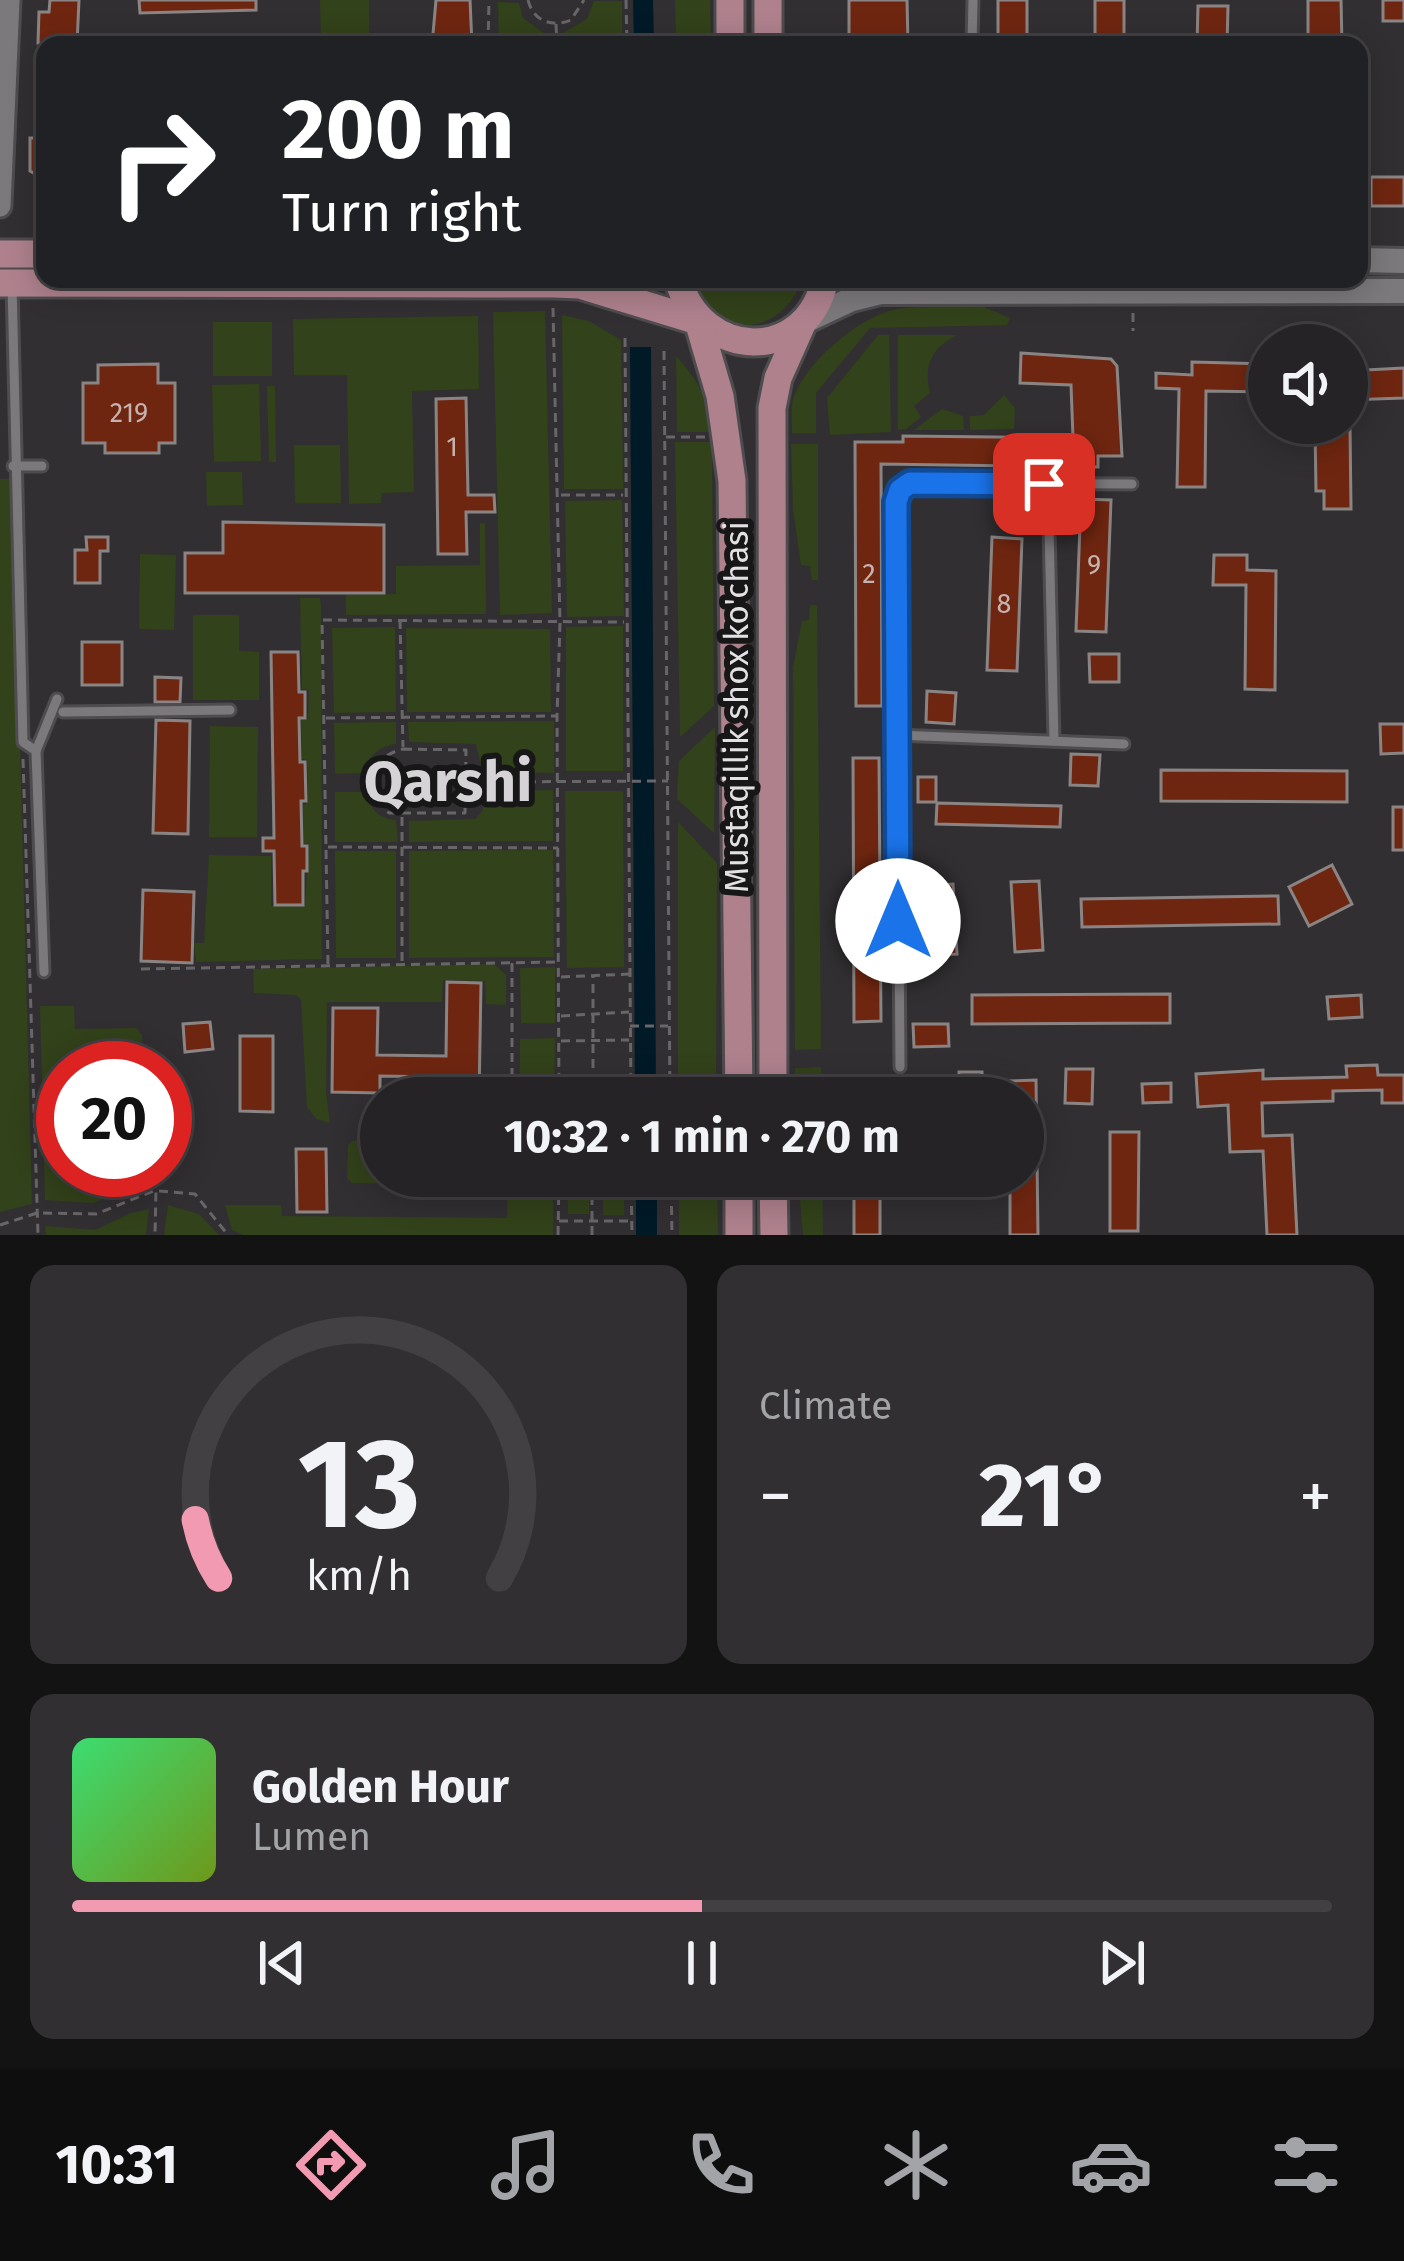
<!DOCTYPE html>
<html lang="en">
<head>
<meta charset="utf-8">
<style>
  :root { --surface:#252325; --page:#312f32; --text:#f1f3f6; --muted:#a3a4a7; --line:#424042; --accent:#f19ab1 }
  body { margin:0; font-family:"Fira Sans",sans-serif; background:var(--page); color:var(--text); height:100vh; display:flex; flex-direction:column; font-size:45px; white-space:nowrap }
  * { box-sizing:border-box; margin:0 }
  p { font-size:39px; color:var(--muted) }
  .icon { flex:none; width:66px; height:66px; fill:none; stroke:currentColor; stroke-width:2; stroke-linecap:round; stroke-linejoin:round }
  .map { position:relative; height:1235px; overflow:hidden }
  .drawer { display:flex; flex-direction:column; gap:30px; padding:30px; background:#141314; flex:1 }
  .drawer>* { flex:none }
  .guide { position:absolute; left:36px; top:36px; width:1332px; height:252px; border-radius:24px; box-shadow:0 6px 30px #0003,0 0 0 3px var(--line); background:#202124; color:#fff; overflow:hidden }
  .tools { position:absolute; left:1248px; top:324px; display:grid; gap:24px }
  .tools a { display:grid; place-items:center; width:120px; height:120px; border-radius:50%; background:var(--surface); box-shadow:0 6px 30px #0003,0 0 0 3px var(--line); font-size:60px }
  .speed { position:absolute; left:36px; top:1041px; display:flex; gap:24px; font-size:60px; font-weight:700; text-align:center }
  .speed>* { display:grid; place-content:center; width:156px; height:156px; border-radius:50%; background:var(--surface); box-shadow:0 6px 30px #0003,0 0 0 3px var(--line); line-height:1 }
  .speed .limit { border:18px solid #d22; background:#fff; color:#111 }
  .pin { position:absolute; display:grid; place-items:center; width:102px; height:102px; color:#fff; margin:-51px; border-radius:24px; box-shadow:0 6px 18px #0006 }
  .me { position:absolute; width:132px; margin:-66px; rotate:0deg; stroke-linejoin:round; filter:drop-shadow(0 0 9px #0008) }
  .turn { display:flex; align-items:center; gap:42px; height:252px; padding:0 48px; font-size:54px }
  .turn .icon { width:156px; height:156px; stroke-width:2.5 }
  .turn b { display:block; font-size:84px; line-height:102px }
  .big { font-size:90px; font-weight:700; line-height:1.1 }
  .drawer .widget { flex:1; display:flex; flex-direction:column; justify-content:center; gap:18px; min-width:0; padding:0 42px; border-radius:24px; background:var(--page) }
  .drawer .dial { align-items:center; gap:0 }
  .dial svg { height:312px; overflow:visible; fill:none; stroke:var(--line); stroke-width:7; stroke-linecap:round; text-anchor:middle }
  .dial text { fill:var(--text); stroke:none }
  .song { display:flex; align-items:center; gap:36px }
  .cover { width:144px; height:144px; border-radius:18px; background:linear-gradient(135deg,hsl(140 70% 55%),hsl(80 70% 35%)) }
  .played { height:12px; border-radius:6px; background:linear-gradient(90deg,var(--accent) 50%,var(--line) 50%) }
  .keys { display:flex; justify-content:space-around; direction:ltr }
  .heat { display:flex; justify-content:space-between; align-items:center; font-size:66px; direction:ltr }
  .drawer .tiles { flex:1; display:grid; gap:30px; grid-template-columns:1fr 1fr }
  .widget:last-child { grid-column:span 2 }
  .trip { position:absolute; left:360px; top:1077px; width:684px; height:120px; border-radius:60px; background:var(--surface); box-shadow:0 6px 30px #0003,0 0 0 3px var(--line); font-weight:700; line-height:120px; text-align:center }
  .tabs { display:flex; height:192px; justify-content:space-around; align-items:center; background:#0f0e0f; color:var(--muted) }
  .tabs .icon { width:84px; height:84px }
  .tabs .current { color:var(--accent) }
  .tabs b { font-size:54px; color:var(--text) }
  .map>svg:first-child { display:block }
  .green { fill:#32421a }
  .water { fill:#001a28 }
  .building { fill:#6f2610; stroke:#8a8584; stroke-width:3 }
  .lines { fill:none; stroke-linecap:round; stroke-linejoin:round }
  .service-casing { stroke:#4e4c4e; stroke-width:15 }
  .tertiary-casing { stroke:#4e4c4e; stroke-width:27 }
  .secondary-casing { stroke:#4e4c4e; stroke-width:30 }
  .primary-casing { stroke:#4e4c4e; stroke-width:33 }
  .path { stroke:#686668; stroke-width:3; stroke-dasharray:9 6; stroke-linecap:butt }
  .service { stroke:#7c797c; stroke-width:9 }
  .tertiary { stroke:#7c797c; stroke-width:21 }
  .secondary { stroke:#7c797c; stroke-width:24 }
  .primary { stroke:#ae818d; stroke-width:27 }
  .route-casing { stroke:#114b97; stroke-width:30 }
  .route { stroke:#1a73e8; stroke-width:21 }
  .labels { text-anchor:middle; stroke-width:12; stroke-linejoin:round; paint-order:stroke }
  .number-label { font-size:27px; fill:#c6b2ae }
  .street-label { font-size:33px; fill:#e3e1e3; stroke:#181718 }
  .town-label { font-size:57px; font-weight:bold; fill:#d6d3d6; stroke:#181718 }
</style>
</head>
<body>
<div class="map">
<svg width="1404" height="1235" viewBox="0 0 1404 1235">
  <rect width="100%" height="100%" fill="#312f31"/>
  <g class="green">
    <path d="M320,0H369V45H321Z"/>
    <path d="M675,0H710L711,45H676Z"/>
    <path d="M594,1H622V45H561V34L587,19Z"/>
    <path d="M498,2L519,3L523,18L548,36V45H499Z"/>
    <path d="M689,279H803C778,341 714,340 689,279Z"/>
    <path d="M982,306L1010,318L1007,325L870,328L816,393V433H792C792,424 791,414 792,405C798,367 862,314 898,309C925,305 955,307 982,306Z"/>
    <path d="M545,311L552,613L500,615L493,312Z"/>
    <path d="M562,315L589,321L621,340L623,489H564Z"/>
    <path d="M478,316L479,389L412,391L414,492L382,493L381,503L349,504L347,375H294L293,319Z"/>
    <rect x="213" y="322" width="59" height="54"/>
    <path d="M878,335H889L891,432L830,435L827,398Z"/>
    <path d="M898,335H957C932,348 923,364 930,393L914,406L921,417L906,429L898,430Z"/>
    <path d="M676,356C698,381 710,399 713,432H677Z"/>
    <path d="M259,384L261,461L214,462L212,385Z"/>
    <path d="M267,386H275L276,462H269Z"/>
    <path d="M1004,395L1015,408L1014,429L970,430V416L984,415Z"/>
    <path d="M942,409L963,416L964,430H914Z"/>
    <path d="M675,442H712L714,706L680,737Z"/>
    <path d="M791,444H818V580H812L810,566L801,565L793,509Z"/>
    <path d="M294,445H340L341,503H295Z"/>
    <path d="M206,472H242L243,505L207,506Z"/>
    <path d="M0,479H13L32,1204L0,1212Z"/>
    <path d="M622,500L624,616L567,617L565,501Z"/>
    <path d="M480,523H485L486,614L346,615V595L396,594V566L480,565Z"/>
    <path d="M140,554L176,555L174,630L139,629Z"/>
    <path d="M300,598H320L321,606L322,959L196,962L194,943H204L209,855L271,856V906L305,905L309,844L303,843V805L308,803L307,760L302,759L301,720L308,719L309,690L302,689Z"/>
    <path d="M810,605H817L821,1049L795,1050L793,668L802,621L809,620Z"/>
    <path d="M193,615H239V651L259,652V700H193Z"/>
    <path d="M623,626V771H566V627Z"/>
    <path d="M395,627L396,712L334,713L332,628Z"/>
    <path d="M406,628L550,629L551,712H407Z"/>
    <path d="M554,721V773L482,771L476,744L409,742L408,722Z"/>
    <path d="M396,722V744C378,747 369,755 363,773L335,774L334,723Z"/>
    <path d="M210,726L258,727L257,837H209Z"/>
    <path d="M715,727L714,833L677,799L679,761Z"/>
    <path d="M553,790V841L409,842V821L475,819L483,810V791Z"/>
    <path d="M565,791H623L624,967L567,968Z"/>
    <path d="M335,792H367C369,809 379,819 396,820L398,842H335Z"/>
    <path d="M678,822L717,863L716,1098H678Z"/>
    <path d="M553,850L554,957L409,958V851Z"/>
    <path d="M335,851H396V958H336Z"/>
    <path d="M494,964L506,975V1005L486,1004L485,981L443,980L442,1002H327L326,1092L330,1123L316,1119L307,1107L301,1000L296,995L254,993L253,969Z"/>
    <path d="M555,967V1023H521L520,968Z"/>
    <path d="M40,1006H74L75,1029L136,1028L142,1035L143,1068H63V1170H155V1178L93,1203L45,1200Z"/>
    <path d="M555,1038L554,1098H520V1039Z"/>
    <path d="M821,1067L822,1098H796L795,1068Z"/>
    <path d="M353,1141H381V1176L468,1178L463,1184L352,1183L347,1178L348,1145Z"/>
    <path d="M508,1176H553V1235H243L232,1230L225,1205H281L282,1216L507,1218Z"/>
    <rect x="568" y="1176" width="21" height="38"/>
    <rect x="603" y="1176" width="21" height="39"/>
    <path d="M679,1176H717L718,1235H679Z"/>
    <path d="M798,1176H822L823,1235H803Z"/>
    <path d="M168,1205L199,1214L219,1235H164Z"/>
    <path d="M149,1209L146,1235H46L45,1226L95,1230L131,1213Z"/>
  </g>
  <g class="water">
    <path d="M633,0H653L654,45H634Z"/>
    <path d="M630,347H651L656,1098H635Z"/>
    <rect x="636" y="1176" width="21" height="59"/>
  </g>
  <g class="building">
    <path d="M50,0H79L77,44L38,43L39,12H49Z"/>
    <path d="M139,0H256V10L140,13Z"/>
    <path d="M436,0H470L472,45H432Z"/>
    <path d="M849,0H907L908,45H849Z"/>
    <rect x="998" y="0" width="29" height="45"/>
    <rect x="1095" y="0" width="29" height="45"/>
    <path d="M1308,0H1341L1342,45H1308Z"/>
    <rect x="1383" y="0" width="21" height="21"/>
    <path d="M1198,6H1228L1227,45H1197Z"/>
    <path d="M30,138H45V179L30,171Z"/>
    <rect x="1371" y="177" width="33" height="29"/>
    <path d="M1021,353L1111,359L1117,366L1122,456H1098V467L881,464L882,706H856L855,442H903V436L1073,438L1071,385L1020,383Z"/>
    <path d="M1192,362L1269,364V392L1206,391L1205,487H1177L1179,389L1156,388V373L1192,375Z"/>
    <path d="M158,364V383H175V443H159V453H105V443H83V383H98V365Z"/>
    <path d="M1404,368V398L1347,400V371Z"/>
    <path d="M466,398L468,495H494L495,512H466L467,554H438L436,399Z"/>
    <path d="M1315,427H1350L1351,509H1324V491H1316Z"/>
    <path d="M1081,499L1111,500L1106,632L1076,631Z"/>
    <path d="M223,522L384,525V593H185V553H223Z"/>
    <path d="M86,537H108V551H100V583H75V550H87Z"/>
    <path d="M992,537L1022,539L1017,671L987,670Z"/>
    <path d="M1214,555H1247V570L1276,571L1275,690L1245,689L1246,585H1213Z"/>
    <rect x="82" y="642" width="40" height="43"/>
    <path d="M271,652H298L299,692H305V718H299L300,762H305L306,801H301L302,846H307V871H303V905H275L274,851H263V838H274Z"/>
    <path d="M1089,654H1119V682H1090Z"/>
    <path d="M155,677L181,678L180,702H155Z"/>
    <path d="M927,691L956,693L954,724L926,722Z"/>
    <path d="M156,720L190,721L188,834L153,833Z"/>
    <path d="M1380,724H1404V753L1381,754Z"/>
    <path d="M1071,754L1100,755L1098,786L1070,785Z"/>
    <path d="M853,758H879L881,1021L854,1022Z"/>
    <path d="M1161,770L1347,771V802L1161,801Z"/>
    <rect x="918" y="777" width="18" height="25"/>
    <path d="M937,803L1061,806L1060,827L936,824Z"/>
    <rect x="1393" y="807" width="11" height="43"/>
    <path d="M1332,865L1352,904L1309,926L1289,887Z"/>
    <path d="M1039,881L1043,950L1015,952L1011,882Z"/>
    <path d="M953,884L957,954L929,955L925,886Z"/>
    <path d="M143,890L194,892L192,963L141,961Z"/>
    <path d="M1278,896L1279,924L1082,927L1081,899Z"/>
    <path d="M447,982L481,983L479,1098H445V1077L380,1076V1093L332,1092L333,1008H378L377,1055L446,1056Z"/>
    <path d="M1170,994V1023L972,1024V995Z"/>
    <path d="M1361,995L1362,1017L1329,1019L1327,997Z"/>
    <path d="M210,1022L213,1049L185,1052L183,1024Z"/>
    <path d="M913,1024H948L949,1046L914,1047Z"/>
    <path d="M240,1036H273V1112L240,1111Z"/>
    <path d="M1377,1065L1378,1075H1404V1103H1382V1090L1333,1091V1101L1262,1103L1263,1136L1292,1135L1297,1235H1267L1263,1151L1230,1152L1228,1105L1198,1107L1196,1074L1263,1070V1079L1347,1077L1346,1066Z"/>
    <path d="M1066,1069H1093L1092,1104L1065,1103Z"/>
    <path d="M959,1072H982L983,1098H959Z"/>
    <path d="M853,1080H880V1098H854Z"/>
    <path d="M1036,1080L1038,1235H1010V1176H1023V1098H1009V1081Z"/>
    <path d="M1171,1083V1102L1143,1103L1142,1084Z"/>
    <path d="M1110,1132H1139L1138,1231H1110Z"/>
    <path d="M296,1149H326L327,1212H297Z"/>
    <rect x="854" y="1176" width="26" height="59"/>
  </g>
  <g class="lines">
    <defs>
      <g id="service">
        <path d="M972,45L973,0"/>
        <path d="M12,284L23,742L36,751L44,972"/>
        <path d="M13,466H42"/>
        <path d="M1049,528L1054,741"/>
        <path d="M63,712L230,710"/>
        <path d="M896,735L1124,744"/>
        <path d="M36,751L57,699"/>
        <path d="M900,1067L896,502L900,490L910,483L1132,484"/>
      </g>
      <path id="tertiary" d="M0,206L9,0"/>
      <g id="secondary">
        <path d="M1359,260L1404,261"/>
        <path d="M803,322L852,299L880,292L1404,291"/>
      </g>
      <g id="primary">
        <path d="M730,0V45"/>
        <path d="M768,0V45"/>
        <path d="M0,254H45"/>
        <path d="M678,279C701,361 807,365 825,279"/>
        <path d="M0,283L554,284L580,285L698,321L720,396L732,481L739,1098"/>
        <path d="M773,1098L772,408L778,378L803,322"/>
        <path d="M739,1176V1235"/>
        <path d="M773,1176L774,1235"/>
      </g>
    </defs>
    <use href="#service" class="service-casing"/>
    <use href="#tertiary" class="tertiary-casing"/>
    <use href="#secondary" class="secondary-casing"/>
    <use href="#primary" class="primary-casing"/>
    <g class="path">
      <path d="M528,0C533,21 552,28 571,20L584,0"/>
      <path d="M626,0L627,45"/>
      <path d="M556,24L557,45"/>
      <path d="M488,45L489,0"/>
      <path d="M553,308L560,623L557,716L559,1098"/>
      <path d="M1133,313V331"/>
      <path d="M625,338L631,1098"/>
      <path d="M664,351L670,1098"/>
      <path d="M666,437H705"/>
      <path d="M561,495H623"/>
      <path d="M400,620L403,747"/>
      <path d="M326,718L556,716"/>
      <path d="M403,749L466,750L465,813H389C363,790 367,758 403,749Z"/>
      <path d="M23,759L38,1235"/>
      <path d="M467,782L668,781"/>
      <path d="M328,847L558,848"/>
      <path d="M402,961V815"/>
      <path d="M512,963V1098"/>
      <path d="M328,964L322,620L624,622"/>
      <path d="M141,969L558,962"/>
      <path d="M561,977L630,974"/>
      <path d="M561,1016L629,1012"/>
      <path d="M630,1026H668"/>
      <path d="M561,1041L629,1040"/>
      <path d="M561,1077L629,1076"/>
      <path d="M593,1098V975"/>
      <path d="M631,1176L632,1235"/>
      <path d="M671,1176L672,1235"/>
      <path d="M159,1191L195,1194L228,1235"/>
      <path d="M559,1221H632"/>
      <path d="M0,1225L37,1213L96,1214L156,1190L155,1235"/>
      <path d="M558,1235L559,1176"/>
      <path d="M592,1235V1176"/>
    </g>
    <use href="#service" class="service"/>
    <use href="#tertiary" class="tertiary"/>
    <use href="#secondary" class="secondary"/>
    <use href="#primary" class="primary"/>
  </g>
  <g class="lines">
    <defs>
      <path id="route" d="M898,921L896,502L900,490L910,483L1044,484"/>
    </defs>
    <use href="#route" class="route-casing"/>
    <use href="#route" class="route"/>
  </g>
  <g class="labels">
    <g class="number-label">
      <text x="129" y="422">219</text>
      <text x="452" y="456">1</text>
      <text x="1094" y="574">9</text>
      <text x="869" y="583">2</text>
      <text x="1004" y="613">8</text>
    </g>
    <g class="street-label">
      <text transform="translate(736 707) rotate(-90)" y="12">Mustaqillik shox ko'chasi</text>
    </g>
    <g class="town-label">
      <text x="448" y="801">Qarshi</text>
    </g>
  </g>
</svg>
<div class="tools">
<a><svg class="icon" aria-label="sound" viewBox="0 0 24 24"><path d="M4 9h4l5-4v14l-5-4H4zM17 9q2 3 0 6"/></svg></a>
</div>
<div class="speed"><div class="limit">20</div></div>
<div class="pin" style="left:1044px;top:484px;background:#d93025"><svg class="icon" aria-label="arrive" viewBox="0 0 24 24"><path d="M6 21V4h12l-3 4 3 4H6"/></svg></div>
<svg class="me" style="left:898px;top:921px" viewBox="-20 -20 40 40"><circle r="19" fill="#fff"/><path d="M0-13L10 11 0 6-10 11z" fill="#1a73e8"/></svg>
<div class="trip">10:32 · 1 min · 270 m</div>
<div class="guide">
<div class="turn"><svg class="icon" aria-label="right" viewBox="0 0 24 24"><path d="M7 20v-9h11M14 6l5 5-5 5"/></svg><div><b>200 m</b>Turn right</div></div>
</div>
</div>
<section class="drawer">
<div class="tiles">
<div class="widget dial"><svg viewBox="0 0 100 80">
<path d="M14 69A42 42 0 1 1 86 69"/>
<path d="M14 69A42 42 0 0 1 8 54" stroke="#f19ab1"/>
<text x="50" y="56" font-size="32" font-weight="700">13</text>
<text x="50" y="72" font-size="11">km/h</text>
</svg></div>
<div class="widget"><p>Climate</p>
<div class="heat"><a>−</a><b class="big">21°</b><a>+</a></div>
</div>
<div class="widget">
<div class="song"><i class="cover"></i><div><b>Golden Hour</b><p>Lumen</p></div></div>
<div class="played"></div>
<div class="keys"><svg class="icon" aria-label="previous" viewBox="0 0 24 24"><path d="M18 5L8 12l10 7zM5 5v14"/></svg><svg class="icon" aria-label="pause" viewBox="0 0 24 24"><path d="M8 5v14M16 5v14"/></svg><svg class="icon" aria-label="next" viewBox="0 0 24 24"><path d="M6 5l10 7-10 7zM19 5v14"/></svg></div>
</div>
</div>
</section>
<nav class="tabs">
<b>10:31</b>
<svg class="icon current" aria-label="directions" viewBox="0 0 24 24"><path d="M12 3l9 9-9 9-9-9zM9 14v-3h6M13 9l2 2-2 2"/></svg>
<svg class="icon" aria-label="music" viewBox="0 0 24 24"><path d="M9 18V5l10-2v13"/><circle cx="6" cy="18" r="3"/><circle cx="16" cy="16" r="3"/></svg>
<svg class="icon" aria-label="phone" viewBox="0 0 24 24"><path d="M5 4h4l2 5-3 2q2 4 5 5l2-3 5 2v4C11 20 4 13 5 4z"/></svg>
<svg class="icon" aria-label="climate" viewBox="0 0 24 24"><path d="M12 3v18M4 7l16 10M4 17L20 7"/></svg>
<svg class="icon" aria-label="car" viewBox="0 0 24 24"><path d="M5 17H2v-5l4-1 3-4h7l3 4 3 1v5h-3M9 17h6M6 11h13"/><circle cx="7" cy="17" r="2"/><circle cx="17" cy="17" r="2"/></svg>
<svg class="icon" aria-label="filters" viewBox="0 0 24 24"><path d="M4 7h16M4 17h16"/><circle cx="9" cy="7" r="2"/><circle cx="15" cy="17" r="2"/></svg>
</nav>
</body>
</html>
